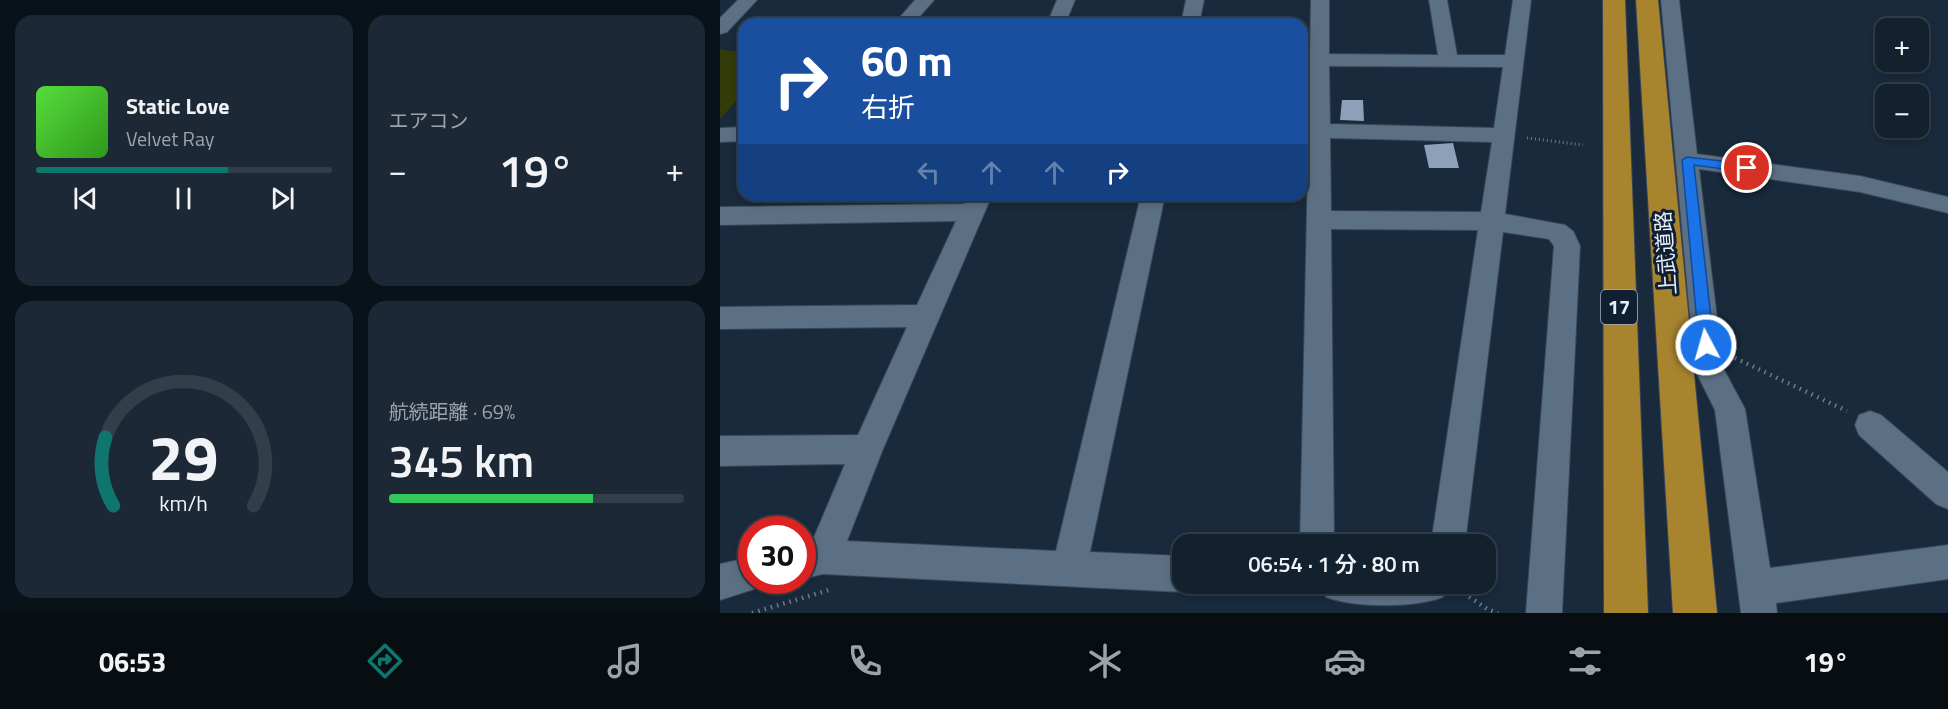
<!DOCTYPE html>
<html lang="ja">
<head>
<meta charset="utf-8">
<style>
  :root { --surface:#13202d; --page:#1c2835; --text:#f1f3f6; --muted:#9da3aa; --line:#323e49; --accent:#0f766e }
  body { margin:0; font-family:"Titillium Web","Noto Sans JP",sans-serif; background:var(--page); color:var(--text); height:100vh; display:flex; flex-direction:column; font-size:22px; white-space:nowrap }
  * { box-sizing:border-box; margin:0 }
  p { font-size:20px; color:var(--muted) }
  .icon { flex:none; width:33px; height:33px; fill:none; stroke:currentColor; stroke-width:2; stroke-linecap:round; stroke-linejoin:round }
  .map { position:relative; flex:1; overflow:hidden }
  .side { display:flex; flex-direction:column; gap:15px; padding:15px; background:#0a1219; width:720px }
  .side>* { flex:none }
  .hud { position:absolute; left:18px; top:18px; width:570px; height:183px; border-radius:18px; box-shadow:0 3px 9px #0003,0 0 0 2px var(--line); background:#1a4fa0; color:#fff; overflow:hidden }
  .buttons { position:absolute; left:1155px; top:18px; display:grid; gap:12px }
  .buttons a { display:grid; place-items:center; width:54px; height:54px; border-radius:12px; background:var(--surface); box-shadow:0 3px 9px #0003,0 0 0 2px var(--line); font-size:30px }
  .speed { position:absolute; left:18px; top:516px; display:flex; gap:12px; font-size:30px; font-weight:700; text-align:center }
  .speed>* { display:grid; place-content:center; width:78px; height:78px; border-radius:50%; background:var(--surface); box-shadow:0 3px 9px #0003,0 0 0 2px var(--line); line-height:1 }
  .speed .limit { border:9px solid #d22; background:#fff; color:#111 }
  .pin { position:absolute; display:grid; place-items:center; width:51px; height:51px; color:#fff; margin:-26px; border:3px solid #fff; border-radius:50%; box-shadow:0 2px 6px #0007 }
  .me { position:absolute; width:66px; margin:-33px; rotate:354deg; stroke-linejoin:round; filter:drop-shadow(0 0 4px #0008) }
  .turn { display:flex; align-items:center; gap:21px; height:126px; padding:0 24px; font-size:27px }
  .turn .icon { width:78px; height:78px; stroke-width:2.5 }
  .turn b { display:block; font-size:42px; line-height:51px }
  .lanes { display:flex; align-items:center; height:57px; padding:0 24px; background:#0003; justify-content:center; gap:30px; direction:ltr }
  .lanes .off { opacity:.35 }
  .big { font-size:45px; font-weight:600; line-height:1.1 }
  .side .widget { flex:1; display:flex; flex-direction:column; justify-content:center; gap:9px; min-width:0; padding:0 21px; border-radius:18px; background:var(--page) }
  .side .dial { align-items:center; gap:0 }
  .dial svg { height:156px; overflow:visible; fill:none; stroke:var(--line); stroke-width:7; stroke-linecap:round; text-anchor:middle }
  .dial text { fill:var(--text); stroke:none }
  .song { display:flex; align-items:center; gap:18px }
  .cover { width:72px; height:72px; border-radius:9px; background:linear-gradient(135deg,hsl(110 70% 55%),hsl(110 70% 35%)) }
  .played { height:6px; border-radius:3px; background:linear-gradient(90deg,var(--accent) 65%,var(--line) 65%) }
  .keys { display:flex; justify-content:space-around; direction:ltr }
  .heat { display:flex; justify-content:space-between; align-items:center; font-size:33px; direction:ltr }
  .charge { height:9px; border-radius:4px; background:linear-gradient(90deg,#34c759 69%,var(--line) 0) }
  .side .tiles { flex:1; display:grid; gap:15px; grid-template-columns:repeat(2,1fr) }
  .trip { position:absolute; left:452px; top:534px; width:324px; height:60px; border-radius:18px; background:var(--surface); box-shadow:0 3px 9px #0003,0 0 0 2px var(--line); font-weight:600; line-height:60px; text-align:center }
  .menu { display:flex; height:96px; justify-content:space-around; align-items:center; background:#080d12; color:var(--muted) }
  .menu .icon { width:42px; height:42px }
  .menu .selected { color:var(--accent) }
  .menu b { font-size:27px; color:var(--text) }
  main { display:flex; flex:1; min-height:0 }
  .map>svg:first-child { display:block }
  .green { fill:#333b08 }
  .building { fill:#8ca1b7 }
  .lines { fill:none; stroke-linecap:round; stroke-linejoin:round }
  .minor-casing { stroke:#3a4757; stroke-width:2 }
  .highway-casing { stroke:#3a4757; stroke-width:2 }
  .path-far1 { stroke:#6c7b8b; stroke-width:3; stroke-dasharray:1 3; stroke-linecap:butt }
  .path { stroke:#6c7b8b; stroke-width:4.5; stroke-dasharray:1.5 5; stroke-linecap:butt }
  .minor { fill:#5c7085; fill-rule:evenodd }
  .highway { fill:#a8842f; fill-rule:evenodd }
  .route { fill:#1a73e8; stroke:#114b97; stroke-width:1.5 }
  .labels { text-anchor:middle; stroke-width:6; stroke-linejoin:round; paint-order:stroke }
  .shield { fill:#102032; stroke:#a4b1bf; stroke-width:1.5 }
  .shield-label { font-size:20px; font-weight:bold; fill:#e4effb }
  .street-label { font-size:21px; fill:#e4effb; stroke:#102032 }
</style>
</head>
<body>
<main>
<section class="side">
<div class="tiles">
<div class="widget">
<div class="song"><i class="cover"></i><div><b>Static Love</b><p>Velvet Ray</p></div></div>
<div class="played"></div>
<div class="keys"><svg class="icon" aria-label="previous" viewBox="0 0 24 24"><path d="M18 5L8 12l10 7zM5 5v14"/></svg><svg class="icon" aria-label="pause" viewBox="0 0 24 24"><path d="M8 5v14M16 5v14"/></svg><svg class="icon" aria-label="next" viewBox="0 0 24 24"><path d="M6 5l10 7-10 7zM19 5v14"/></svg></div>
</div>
<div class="widget"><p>エアコン</p>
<div class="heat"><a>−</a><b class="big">19°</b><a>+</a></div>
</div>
<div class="widget dial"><svg viewBox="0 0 100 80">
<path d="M14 69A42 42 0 1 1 86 69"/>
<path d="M14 69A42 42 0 0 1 10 34" stroke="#0f766e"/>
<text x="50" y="56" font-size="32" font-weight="700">29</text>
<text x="50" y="72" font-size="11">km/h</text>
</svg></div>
<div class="widget"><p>航続距離 · 69%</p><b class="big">345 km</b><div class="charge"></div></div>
</div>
</section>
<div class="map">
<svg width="1228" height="613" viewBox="0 0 1228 613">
  <rect width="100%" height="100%" fill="#192a3c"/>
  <path class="green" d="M0,49L24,53V92L0,119Z"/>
  <g class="building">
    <path d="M622,100H643L644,121L620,120Z"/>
    <path d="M733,143L739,168H709L704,145Z"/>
  </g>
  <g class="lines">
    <defs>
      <g id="minor">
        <path d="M18,0H37L7,32L0,34V18Z"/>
        <path d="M195,0H214L193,24H174Z"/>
        <path d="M337,0H355L345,24H327Z"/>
        <path d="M466,0H484L479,24H461Z"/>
        <path d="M591,0H609V54L718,55L709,0H727L737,55H785L793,0H811L785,214L845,225L853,231L860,246L842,613H806L834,246L829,239L783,232L745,544H711L758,230L611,229L614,544H580L590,66H582V54H590ZM609,66L783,67L774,128L610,124ZM610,138L772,142L761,212L611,211Z"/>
        <path d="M941,0H959L977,154L1140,176L1228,197V213L1140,192L979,169L1003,368L1025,409L1050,568L1228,545V579L1056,603L1057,613H1021L995,410L975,370Z"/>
        <path d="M24,127V141L0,142V128Z"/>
        <path d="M248,195H272L163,449L127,541L336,551L421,195H445L370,552L462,556V584H476L474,586L462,592L103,574L82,579V544L92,542L125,464L0,466V436L138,435L187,327L0,329V307L197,305L236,221L0,225V207L244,204Z"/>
        <path d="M1150,411L1161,415L1228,472V509L1216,504L1139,435L1135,425L1139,415Z"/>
        <path d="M32,557V580H47L44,586L0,600V564Z"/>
        <path d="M601,584H728L723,597C694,608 635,608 606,597Z"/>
      </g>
      <g id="highway">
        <path d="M883,0H905L928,613H884Z"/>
        <path d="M916,0H938L997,613H953Z"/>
      </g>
    </defs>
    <use href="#minor" class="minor-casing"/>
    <use href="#highway" class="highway-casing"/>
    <path class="path-far1" d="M807,138L863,145"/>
    <g class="path">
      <path d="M1015,358L1127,411"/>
      <path d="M744,593L767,609L778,613"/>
      <path d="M32,613L109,590"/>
    </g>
    <use href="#minor" class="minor"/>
    <use href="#highway" class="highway"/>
  </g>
  <path class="route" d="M967,157L1027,164L1033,168L1027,172L974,165L994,345L986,351L979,345L962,160Z"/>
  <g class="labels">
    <rect class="shield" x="881" y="290" width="36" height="34" rx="4.5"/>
    <g class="shield-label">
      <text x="899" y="314">17</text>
    </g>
    <g class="street-label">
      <text transform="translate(946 253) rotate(-94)" y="7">上武道路</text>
    </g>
  </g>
</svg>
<div class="buttons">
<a>+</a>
<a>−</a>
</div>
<div class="speed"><div class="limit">30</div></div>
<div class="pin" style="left:1027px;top:168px;background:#d93025"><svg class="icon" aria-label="arrive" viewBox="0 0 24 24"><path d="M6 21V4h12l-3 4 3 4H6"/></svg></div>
<svg class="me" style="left:986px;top:345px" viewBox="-20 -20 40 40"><circle r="17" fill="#1a73e8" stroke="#fff" stroke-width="3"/><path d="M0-11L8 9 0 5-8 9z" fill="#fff"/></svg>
<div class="trip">06:54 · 1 分 · 80 m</div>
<div class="hud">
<div class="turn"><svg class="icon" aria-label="right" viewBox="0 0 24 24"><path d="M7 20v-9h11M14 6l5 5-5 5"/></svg><div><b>60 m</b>右折</div></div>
<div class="lanes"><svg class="icon off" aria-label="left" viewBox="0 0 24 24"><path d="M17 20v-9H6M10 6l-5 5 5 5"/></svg><svg class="icon off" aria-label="ahead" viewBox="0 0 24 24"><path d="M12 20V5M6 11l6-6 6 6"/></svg><svg class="icon off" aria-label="ahead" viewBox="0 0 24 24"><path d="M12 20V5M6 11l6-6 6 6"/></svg><svg class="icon" aria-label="right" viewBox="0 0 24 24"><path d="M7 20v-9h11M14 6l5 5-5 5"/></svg></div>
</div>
</div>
</main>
<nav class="menu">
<b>06:53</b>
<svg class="icon selected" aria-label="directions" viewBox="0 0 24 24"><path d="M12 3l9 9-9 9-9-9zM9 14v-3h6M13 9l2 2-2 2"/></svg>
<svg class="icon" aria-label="music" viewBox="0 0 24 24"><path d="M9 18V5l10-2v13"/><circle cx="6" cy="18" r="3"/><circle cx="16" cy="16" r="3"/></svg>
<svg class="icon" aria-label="phone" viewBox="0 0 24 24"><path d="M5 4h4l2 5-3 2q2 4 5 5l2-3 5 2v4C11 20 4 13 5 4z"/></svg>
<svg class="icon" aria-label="climate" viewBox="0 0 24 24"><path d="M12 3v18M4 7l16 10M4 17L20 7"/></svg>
<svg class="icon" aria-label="car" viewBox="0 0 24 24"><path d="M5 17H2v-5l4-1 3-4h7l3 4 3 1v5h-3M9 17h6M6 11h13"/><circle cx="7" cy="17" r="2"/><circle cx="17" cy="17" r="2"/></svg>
<svg class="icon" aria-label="filters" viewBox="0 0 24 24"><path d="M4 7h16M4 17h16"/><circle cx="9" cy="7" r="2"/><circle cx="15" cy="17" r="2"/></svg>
<b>19°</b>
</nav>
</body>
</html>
